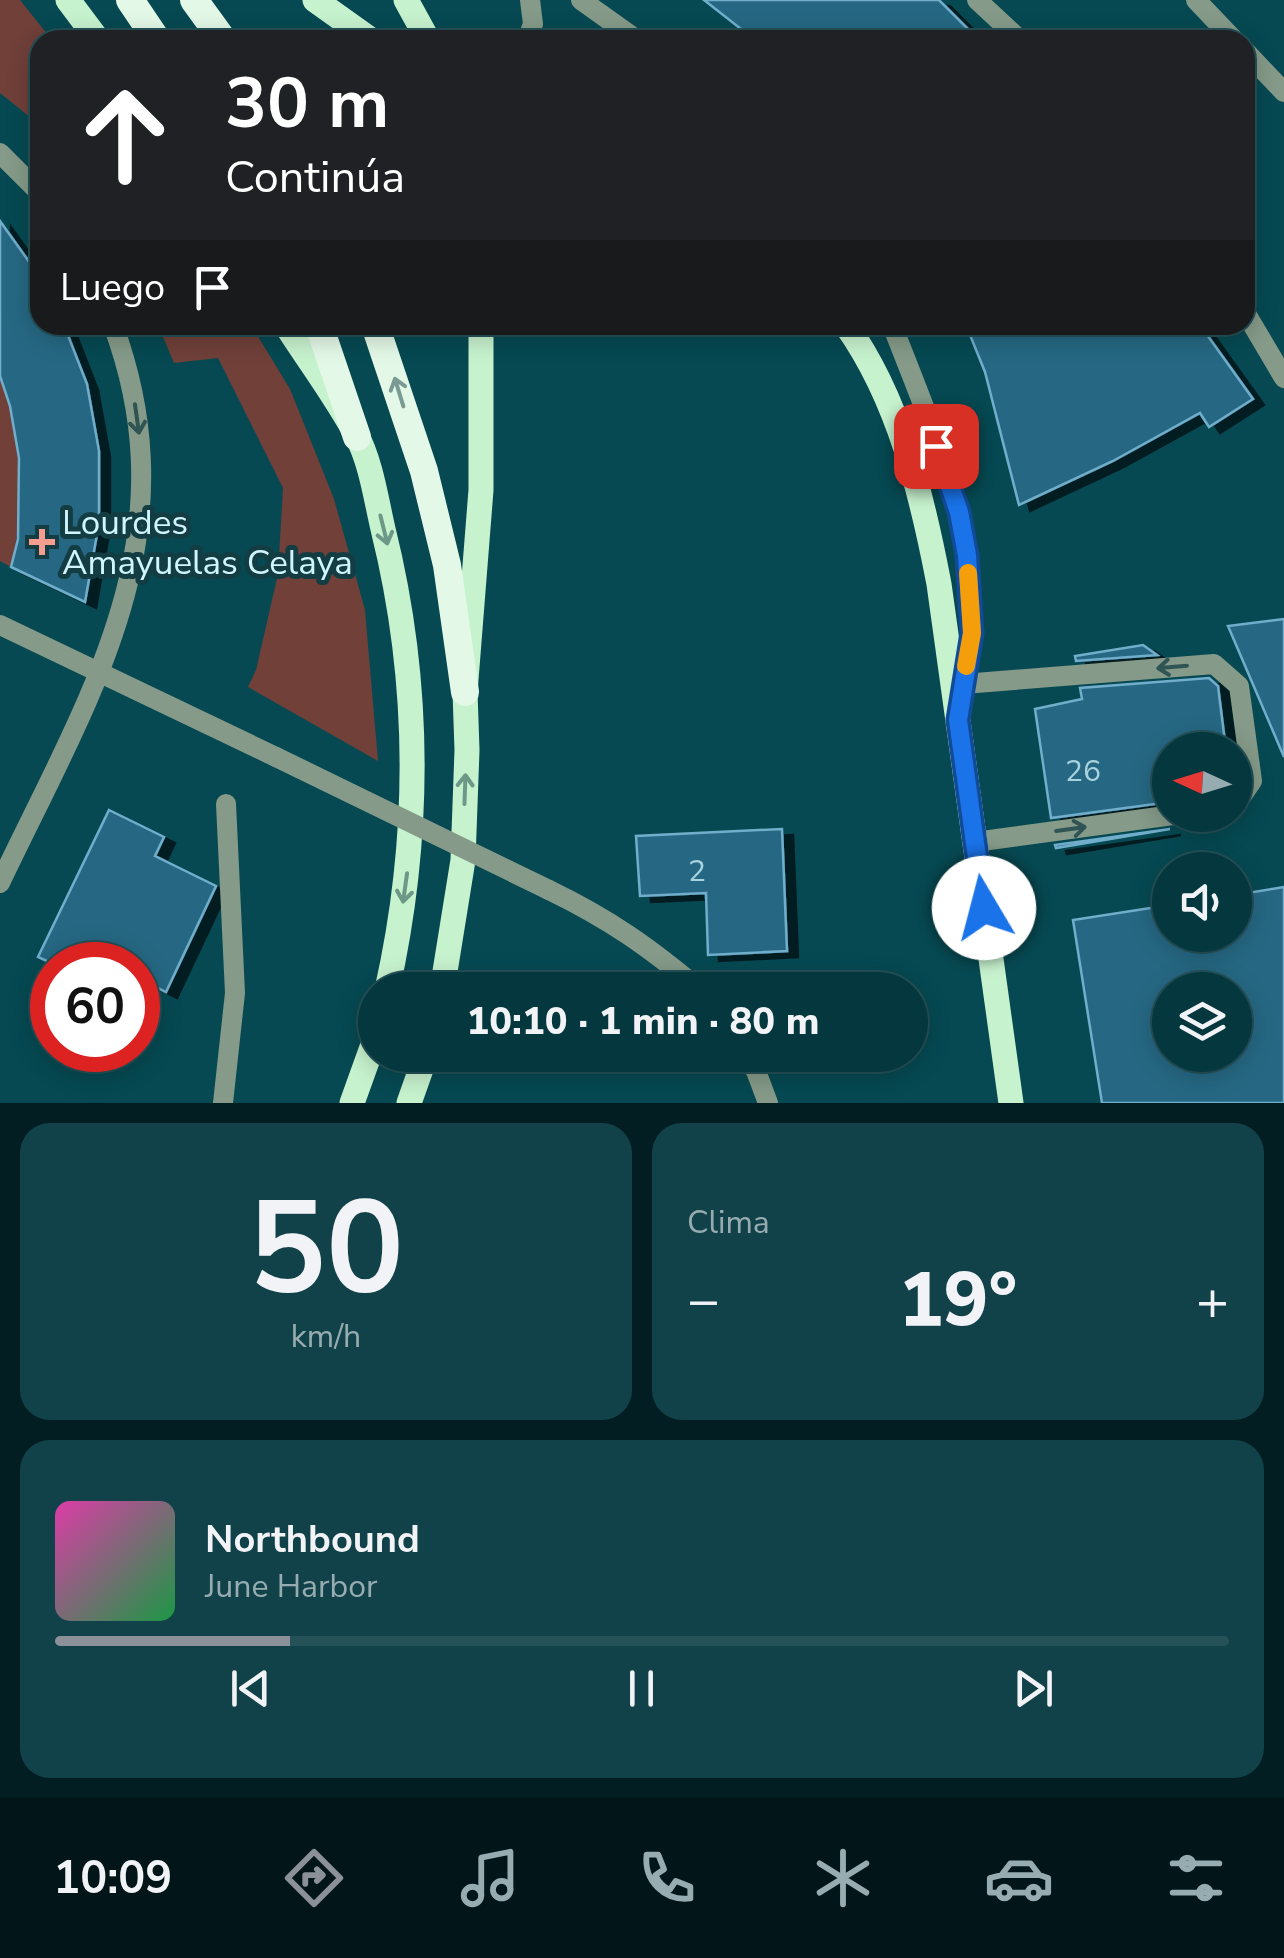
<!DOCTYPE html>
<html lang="es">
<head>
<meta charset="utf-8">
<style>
  :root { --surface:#04373e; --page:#124249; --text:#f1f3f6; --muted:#97acb0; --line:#255158; --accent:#8c9099 }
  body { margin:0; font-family:"Nunito Sans",sans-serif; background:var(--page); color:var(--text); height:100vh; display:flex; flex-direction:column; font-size:38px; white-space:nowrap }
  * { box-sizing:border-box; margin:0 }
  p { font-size:32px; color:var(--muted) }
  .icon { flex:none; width:55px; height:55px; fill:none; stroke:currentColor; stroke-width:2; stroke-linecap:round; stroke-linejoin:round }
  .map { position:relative; height:1103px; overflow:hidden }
  .panel { display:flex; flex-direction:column; gap:20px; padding:20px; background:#021e22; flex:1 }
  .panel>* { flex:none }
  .banner { position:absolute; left:30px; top:30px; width:1225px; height:305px; border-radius:30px; box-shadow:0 5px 25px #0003,0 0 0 2px var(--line); background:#202124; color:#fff; overflow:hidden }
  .needle { width:65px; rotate:274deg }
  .buttons { position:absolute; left:1152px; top:732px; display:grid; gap:20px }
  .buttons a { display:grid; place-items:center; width:100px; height:100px; border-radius:50%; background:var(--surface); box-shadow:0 5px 25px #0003,0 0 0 2px var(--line); font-size:50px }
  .speed { position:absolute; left:30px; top:942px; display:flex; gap:20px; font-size:50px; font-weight:700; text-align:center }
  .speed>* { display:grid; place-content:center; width:130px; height:130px; border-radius:50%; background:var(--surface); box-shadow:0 5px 25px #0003,0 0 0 2px var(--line); line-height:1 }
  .speed .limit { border:15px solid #d22; background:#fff; color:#111 }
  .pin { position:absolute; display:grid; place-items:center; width:85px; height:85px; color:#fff; margin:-42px; border-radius:20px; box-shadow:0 5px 15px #0006 }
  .me { position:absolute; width:110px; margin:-55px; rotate:352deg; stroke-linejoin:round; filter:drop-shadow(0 0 8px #0008) }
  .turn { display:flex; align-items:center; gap:35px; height:210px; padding:0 30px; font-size:45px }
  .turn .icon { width:130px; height:130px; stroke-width:2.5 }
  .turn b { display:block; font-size:70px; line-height:85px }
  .then { display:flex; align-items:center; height:95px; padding:0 30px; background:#0003; gap:20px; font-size:38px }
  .big { font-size:75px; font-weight:800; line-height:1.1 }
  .panel .card { flex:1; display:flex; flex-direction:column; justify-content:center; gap:15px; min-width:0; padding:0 35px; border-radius:30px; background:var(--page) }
  .panel .dial { align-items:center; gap:0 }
  .dial b { font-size:130px; line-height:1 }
  .song { display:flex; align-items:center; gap:30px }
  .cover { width:120px; height:120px; border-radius:15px; background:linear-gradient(135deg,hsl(320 70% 55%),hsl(140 70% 35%)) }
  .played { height:10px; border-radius:5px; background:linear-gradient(90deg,var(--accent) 20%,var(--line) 20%) }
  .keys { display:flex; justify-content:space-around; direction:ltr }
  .heat { display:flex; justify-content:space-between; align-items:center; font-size:55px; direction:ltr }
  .panel .tiles { flex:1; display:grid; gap:20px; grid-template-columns:1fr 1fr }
  .card:last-child { grid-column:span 2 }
  .trip { position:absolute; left:358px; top:972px; width:570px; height:100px; border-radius:50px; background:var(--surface); box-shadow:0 5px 25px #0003,0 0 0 2px var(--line); font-weight:800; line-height:100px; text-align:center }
  .tab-bar { display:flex; height:160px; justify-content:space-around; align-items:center; background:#021619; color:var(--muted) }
  .tab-bar .icon { width:70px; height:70px }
  .tab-bar .selected { color:var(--accent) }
  .tab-bar b { font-size:45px; color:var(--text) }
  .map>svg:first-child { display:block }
  .green { fill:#704039 }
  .building { fill:#286883; stroke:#70aecc; stroke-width:2.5; fill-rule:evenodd; filter:url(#shadow) }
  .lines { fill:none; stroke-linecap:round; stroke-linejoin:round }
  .service { stroke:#859a88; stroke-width:20 }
  .pedestrian { stroke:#859a88; stroke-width:20 }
  .minor { stroke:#859a88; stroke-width:20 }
  .primary { stroke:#c7f2ce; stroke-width:25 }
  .trunk { stroke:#e3f8e6; stroke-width:28 }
  .minor-bridge { stroke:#859a88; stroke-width:20 }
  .oneway { stroke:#7b9a94 }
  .oneway2 { stroke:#305454 }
  .oneway3 { stroke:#6d9888 }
  .route-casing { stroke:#114b97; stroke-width:25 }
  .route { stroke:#1a73e8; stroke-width:18 }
  .slow { stroke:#f59e0b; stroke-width:18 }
  .poi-dot { fill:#f59d8f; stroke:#133d43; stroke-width:4 }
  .labels { text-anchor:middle; stroke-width:10; stroke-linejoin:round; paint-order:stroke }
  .number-label { font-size:30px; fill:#a7d2de }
  .poi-label { font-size:35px; fill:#d1f5fc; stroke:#133d43; text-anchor:start }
</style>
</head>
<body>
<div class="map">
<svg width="1284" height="1103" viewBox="0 0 1284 1103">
  <defs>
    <filter id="shadow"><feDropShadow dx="11" dy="6" stdDeviation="0" flood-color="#0009"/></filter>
  </defs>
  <rect width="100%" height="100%" fill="#064952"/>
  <g class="green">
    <path d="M0,0H20L52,40H40V125L0,93Z"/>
    <path d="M158,325H251L290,389L334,499L365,610L378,761L248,687L256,670L278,574L283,488L218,358L174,363Z"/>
    <path d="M0,376C22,437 26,504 11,567L0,561Z"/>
  </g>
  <g class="building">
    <path d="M704,0H939L979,40H755Z"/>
    <path d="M0,221L40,277V325H64L87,384L99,451V523L85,602L11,567L18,539L19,458L10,406L0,376Z"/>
    <path d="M966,325H1200L1253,399L1209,427L1200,413L1113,461L1019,505L985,372Z"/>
    <path d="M1284,619V757L1228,626Z"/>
    <path d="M1143,645L1157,655L1076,661L1075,656Z"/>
    <path d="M1209,678L1218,686L1226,750H1170V802L1051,818L1035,709L1082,699L1080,688Z"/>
    <path d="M109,810L164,837L155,856L216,886L166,992L138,978V965H55L38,957Z"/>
    <path d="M782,829L787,951L708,955L706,893L640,896L636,836Z"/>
    <path d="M1170,829L1056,848L1055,845Z"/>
    <path d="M1284,887V1103H1102L1073,920L1170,905V935H1235V895ZM1170,990H1235V1055H1170Z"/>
  </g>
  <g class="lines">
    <g class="service">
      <path d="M581,0L637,40"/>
      <path d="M527,40L533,24L530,0"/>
      <path d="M892,325C930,422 975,525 972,632C971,652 965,673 962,693"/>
      <path d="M963,684L1214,664L1239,686L1252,781L1235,806"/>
      <path d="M975,842L1173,815"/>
    </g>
    <path class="pedestrian" d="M223,1103L235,993L226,804"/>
    <g class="minor">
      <path d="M977,0L1020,40"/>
      <path d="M1196,0L1234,40"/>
      <path d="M1245,51L1284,92"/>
      <path d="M0,153L40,193"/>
      <path d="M1245,312L1284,378"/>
      <path d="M0,625L276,757"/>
      <path d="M0,883C89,696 192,538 113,325"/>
      <path d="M549,890C609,919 649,947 700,990"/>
      <path d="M745,1055L756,1071L768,1103"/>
    </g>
    <g class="primary">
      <path d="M68,0L98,40"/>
      <path d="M315,0L371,40"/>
      <path d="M406,0L428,40"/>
      <path d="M286,325C309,361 336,397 356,434C371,462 376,499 383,529C421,682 421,837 387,990"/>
      <path d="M846,325C899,399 922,495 939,584L1011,1103"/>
      <path d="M442,990L463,860L467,750L465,692L481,490V325"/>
      <path d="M352,1103L375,1039"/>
      <path d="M409,1103L426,1055"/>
    </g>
    <g class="trunk">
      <path d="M130,0L157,40"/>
      <path d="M194,0L223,40"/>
      <path d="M319,325L357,437"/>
      <path d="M375,325L424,471L447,565L465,692"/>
    </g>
    <path class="minor-bridge" d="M276,757L549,890"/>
  </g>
  <defs><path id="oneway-shaft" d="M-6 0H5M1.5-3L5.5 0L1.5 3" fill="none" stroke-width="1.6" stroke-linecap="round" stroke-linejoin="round" transform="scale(2.5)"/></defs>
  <use class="oneway" href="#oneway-shaft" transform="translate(399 392) rotate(-107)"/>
  <g class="oneway2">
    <use href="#oneway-shaft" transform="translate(137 419) rotate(82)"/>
    <use href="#oneway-shaft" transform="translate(1172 667) rotate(175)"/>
    <use href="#oneway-shaft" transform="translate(1071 829) rotate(-8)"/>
  </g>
  <g class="oneway3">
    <use href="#oneway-shaft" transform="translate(384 530) rotate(76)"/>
    <use href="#oneway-shaft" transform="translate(465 789) rotate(-88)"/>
    <use href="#oneway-shaft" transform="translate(405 888) rotate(98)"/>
  </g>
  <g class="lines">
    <defs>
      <path id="route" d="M936,446L959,512L967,555L972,633L958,720L984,908"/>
    </defs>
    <use href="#route" class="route-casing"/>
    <use href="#route" class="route"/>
    <path class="slow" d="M966,666L972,633L968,573"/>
  </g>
  <path class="poi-dot" d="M37 527h10v10h10v10h-10v10h-10v-10h-10v-10h10z"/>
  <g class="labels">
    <g class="number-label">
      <text x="1083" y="781">26</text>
      <text x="697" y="881">2</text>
    </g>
    <g class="poi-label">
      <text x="62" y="534">Lourdes<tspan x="62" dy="40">Amayuelas Celaya</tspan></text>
    </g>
  </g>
</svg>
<div class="buttons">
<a><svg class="needle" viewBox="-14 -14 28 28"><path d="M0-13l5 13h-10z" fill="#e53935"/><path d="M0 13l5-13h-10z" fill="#97acb0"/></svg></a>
<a><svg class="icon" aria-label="sound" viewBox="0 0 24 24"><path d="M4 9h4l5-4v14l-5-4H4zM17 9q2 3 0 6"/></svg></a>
<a><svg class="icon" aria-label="layers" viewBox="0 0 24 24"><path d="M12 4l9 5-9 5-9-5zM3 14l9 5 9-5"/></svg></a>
</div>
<div class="speed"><div class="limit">60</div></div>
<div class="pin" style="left:936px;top:446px;background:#d93025"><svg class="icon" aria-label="arrive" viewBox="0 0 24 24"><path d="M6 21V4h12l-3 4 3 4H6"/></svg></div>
<svg class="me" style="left:984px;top:908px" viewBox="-20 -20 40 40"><circle r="19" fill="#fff"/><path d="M0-13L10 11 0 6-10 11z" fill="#1a73e8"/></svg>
<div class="trip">10:10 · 1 min · 80 m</div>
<div class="banner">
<div class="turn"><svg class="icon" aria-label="ahead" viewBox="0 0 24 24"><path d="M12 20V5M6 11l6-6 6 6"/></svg><div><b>30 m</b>Continúa</div></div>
<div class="then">Luego<svg class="icon" aria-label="arrive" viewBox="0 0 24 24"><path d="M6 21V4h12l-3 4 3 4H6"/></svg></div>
</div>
</div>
<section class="panel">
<div class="tiles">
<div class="card dial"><b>50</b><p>km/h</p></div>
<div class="card"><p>Clima</p>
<div class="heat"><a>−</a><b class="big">19°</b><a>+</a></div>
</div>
<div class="card">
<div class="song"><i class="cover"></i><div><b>Northbound</b><p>June Harbor</p></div></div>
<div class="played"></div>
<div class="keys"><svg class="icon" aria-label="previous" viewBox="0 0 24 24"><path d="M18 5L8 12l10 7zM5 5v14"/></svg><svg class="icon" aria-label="pause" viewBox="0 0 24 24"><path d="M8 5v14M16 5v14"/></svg><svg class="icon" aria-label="next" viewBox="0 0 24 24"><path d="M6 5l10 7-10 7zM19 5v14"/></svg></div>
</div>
</div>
</section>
<nav class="tab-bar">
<b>10:09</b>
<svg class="icon selected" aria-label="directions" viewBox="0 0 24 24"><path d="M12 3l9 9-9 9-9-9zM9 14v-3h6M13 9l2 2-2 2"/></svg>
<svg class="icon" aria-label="music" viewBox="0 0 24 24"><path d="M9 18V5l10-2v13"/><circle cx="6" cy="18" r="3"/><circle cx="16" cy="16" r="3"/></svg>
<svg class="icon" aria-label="phone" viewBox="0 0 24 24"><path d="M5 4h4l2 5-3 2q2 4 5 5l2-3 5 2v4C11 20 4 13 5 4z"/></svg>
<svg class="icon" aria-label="climate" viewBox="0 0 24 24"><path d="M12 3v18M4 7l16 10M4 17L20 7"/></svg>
<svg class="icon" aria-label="car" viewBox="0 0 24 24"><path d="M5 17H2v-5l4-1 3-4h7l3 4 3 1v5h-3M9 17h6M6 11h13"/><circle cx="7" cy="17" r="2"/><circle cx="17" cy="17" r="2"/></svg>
<svg class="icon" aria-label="filters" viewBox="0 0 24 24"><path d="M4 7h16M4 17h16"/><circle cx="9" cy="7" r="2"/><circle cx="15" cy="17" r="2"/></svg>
</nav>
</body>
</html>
